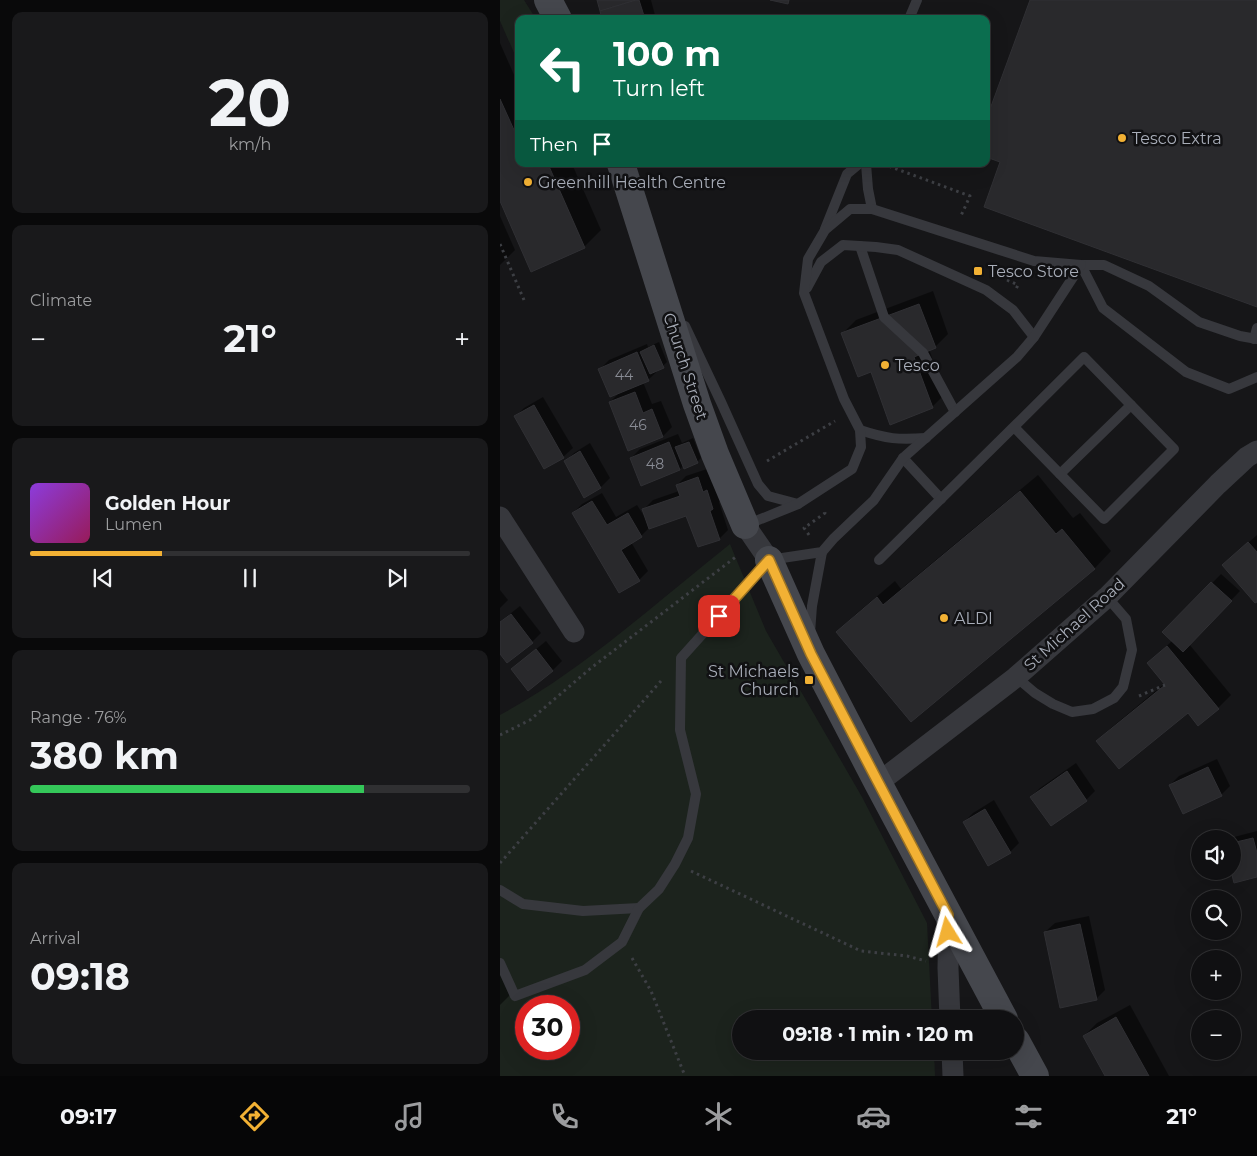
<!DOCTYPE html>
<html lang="en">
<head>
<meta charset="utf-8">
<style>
  :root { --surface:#101012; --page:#19191b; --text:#f1f3f6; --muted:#9c9d9f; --line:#303032; --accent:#f2b134 }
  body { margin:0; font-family:Montserrat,sans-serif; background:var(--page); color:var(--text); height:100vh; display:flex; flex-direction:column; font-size:19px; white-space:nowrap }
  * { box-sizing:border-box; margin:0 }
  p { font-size:16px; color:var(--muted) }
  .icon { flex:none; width:28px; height:28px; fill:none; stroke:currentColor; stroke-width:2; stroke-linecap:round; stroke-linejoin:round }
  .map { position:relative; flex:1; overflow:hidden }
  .side { display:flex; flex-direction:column; gap:12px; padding:12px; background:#09090a; width:500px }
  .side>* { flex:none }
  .banner { position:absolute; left:15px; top:15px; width:475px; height:152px; border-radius:10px; box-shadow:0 5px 20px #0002,0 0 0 1px var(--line); background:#0b6e4f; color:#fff; overflow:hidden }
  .fabs { position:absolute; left:691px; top:830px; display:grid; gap:10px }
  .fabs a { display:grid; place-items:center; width:50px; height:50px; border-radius:50%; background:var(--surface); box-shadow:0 5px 20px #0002,0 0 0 1px var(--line); font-size:25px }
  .speed { position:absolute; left:15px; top:995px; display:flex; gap:10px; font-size:25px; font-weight:700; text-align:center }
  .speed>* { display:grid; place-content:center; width:65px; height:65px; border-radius:50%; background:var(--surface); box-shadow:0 5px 20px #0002,0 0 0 1px var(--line); line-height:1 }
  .speed .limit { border:8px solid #d22; background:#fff; color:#111 }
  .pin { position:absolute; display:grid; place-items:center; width:42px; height:42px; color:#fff; margin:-21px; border-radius:10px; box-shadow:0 2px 8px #0006 }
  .me { position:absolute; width:55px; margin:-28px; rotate:352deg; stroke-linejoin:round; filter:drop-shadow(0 0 4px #0008) }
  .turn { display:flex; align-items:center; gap:18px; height:105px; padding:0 15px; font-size:22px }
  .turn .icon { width:65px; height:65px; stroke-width:2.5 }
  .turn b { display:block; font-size:35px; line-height:42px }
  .then { display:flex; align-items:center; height:48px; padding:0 15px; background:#0003; gap:10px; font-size:19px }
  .big { font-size:38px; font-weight:700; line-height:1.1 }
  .side .tile { flex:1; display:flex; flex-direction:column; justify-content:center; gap:8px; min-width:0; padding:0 18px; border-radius:10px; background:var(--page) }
  .side .dial { align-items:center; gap:0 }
  .dial b { font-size:65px; line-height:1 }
  .song { display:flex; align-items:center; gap:15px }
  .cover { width:60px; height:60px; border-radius:8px; background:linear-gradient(135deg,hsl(270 70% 55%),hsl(330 70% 35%)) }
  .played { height:5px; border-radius:2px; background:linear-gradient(90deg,var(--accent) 30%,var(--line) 30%) }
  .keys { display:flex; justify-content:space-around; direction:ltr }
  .heat { display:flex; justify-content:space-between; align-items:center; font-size:28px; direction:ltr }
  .charge { height:8px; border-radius:4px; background:linear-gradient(90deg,#34c759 76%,var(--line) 0) }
  .trip { position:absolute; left:232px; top:1010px; width:292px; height:50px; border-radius:25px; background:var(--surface); box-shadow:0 5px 20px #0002,0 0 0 1px var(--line); font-weight:700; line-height:50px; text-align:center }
  .tabs { display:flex; height:80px; justify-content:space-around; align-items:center; background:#060607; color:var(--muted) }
  .tabs .icon { width:35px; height:35px }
  .tabs .current { color:var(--accent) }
  .tabs b { font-size:22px; color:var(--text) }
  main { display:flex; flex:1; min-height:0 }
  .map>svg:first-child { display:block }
  .green { fill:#1c231d; fill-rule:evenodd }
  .shadow { fill:#0007 }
  .building { fill:#29292c; stroke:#303034 }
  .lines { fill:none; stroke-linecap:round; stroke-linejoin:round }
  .path { stroke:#3d3f44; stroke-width:3; stroke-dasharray:2.5 4; stroke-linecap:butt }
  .lane { stroke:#37383d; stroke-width:10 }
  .street { stroke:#37383d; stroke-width:21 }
  .secondary { stroke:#45474d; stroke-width:28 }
  .route-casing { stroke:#9d7322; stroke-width:12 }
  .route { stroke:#f2b134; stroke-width:9 }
  .poi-dot { fill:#f2b134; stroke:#111113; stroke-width:2 }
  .labels { text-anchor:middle; stroke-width:5; stroke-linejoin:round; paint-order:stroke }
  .number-label { font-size:14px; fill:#888b94 }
  .poi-label { font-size:16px; fill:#a8adb8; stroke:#111113; text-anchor:start }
  .street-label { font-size:16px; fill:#a8adb8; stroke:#111113 }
</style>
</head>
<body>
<main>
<section class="side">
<div class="tile dial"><b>20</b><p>km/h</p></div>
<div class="tile"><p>Climate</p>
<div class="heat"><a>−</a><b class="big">21°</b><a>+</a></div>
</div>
<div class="tile">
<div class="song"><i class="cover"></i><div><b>Golden Hour</b><p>Lumen</p></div></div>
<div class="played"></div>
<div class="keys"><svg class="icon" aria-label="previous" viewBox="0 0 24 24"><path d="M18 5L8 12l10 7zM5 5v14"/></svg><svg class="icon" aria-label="pause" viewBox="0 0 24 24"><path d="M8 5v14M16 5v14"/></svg><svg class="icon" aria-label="next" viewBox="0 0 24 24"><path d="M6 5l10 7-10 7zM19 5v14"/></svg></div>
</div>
<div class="tile"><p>Range · 76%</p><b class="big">380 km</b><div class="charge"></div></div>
<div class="tile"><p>Arrival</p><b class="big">09:18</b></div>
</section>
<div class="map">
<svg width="757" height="1076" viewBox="0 0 757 1076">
  <rect width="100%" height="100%" fill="#161618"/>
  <g class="green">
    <path d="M0,0H24L36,19H19V64L0,21Z"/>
    <path d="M230,544L266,631L362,797L427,923L432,1019H241V1051H434L435,1076H0V715C82,671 157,602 230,544ZM26,1006H69V1049H26Z"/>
  </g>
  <g class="shadow">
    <path d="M98,0H151L156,19H104Z"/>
    <path d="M0,43L19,86V164H72L101,230L84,247L0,198Z"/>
    <path d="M0,216L15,250L0,265Z"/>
    <path d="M433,291L448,334L435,347L429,349L445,394L432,407L371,371L343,333L356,320Z"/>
    <path d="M159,342L167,362L148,380L143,382L152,404L161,401L172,427L163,436L110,402L122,390L100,369L109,360L147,344L148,347Z"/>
    <path d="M43,397L73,448L63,457L44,468L15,417L24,408Z"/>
    <path d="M178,434L182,443L193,438L201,458L197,462L184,465L180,469L142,484L131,458L140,449Z"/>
    <path d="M90,443L110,478L101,487L85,496L65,462L74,453Z"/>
    <path d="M207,469L212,483L216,482L222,499L219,502L228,530L219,539L187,514L150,527L141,536L131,542L148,571L139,580L73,513L82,504L102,493L116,517L137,505L146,519L144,509L153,500L179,491L177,485L186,476Z"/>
    <path d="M538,475L573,518L580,513L611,551L595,568L411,720L338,632L355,615L395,581L401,589Z"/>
    <path d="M757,535V600L733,556Z"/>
    <path d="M721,574L740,591L689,644L731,695L718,708L688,711L598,742L611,728L665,683L649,663L673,640L664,632Z"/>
    <path d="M0,590L8,600L0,608Z"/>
    <path d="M20,606L41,633L32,642L0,652V622Z"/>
    <path d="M46,641L62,661L53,670L12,669Z"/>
    <path d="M717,759L730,786L721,795L670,785L679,776Z"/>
    <path d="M576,763L595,791L586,800L551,825L531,797L540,788Z"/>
    <path d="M494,800L519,843L510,852L464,822L473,813Z"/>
    <path d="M757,831V875L732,871V839L734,837Z"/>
    <path d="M589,916L605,990L596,999L545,932L555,923Z"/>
    <path d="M0,967L11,994L0,1005Z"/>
    <path d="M630,1005L669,1076H606L584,1036L597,1023Z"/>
  </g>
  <g class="building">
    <path d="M97,0H136L100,11Z"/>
    <path d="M136,0H139L145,19H102L100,11Z"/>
    <path d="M270,0H289L288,4Z"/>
    <path d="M530,0H757V307L484,207L500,162L486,157V120Z"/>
    <path d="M0,99L19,141V164H48L85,248L31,272L0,201Z"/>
    <path d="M419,304L436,348L414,357L433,408L390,425L371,372L358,377L341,333Z"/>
    <path d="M154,345L164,368L150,374L140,352Z"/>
    <path d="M137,352L149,381L110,397L98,369Z"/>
    <path d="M135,392L143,413L152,409L163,437L128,451L109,402Z"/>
    <path d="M34,405L64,458L44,469L14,416Z"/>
    <path d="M169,442L180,470L141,486L130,458Z"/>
    <path d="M189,442L198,463L184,469L175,447Z"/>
    <path d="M80,451L101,488L84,498L64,461Z"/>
    <path d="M198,477L203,492L207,490L213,509L210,511L220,540L198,547L186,516L149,529L142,509L180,496L176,485Z"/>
    <path d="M520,491L556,534L562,529L595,569L411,722L336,632L377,597L383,605Z"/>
    <path d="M92,501L107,525L128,513L142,537L121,550L140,581L119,593L72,513Z"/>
    <path d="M748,542L757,552V602L755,603L722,565Z"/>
    <path d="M711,582L732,601L683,652L662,632Z"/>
    <path d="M11,614L33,643L7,663L0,654V622Z"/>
    <path d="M667,646L719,709L698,726L688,713L619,769L596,741L665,685L647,663Z"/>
    <path d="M36,649L53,671L28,691L11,669Z"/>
    <path d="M708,767L722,796L683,814L669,785Z"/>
    <path d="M567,771L587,801L551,826L530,797Z"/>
    <path d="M485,809L511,853L488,866L463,822Z"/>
    <path d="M753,838L757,853V877L734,883L731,871H732V843Z"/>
    <path d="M580,924L597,1000L560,1008L544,932Z"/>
    <path d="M616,1017L649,1076H605L583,1036Z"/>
  </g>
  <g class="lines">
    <g class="path">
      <path d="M383,164L470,196L460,218"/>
      <path d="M0,244L24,300"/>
      <path d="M507,280L518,285L516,289"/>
      <path d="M267,461L335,421"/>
      <path d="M309,535L304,528L325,513L323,509"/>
      <path d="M639,696L665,685"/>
      <path d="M0,735L30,720L91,668L237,556"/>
      <path d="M0,863L161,681"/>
      <path d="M191,871L361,951L407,956L426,961"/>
      <path d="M132,958L151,991L185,1076"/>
    </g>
    <g class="lane">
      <path d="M409,19L417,0"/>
      <path d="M366,164L368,189L372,209"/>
      <path d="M325,229L347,174L359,164"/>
      <path d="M360,246L384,317L423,353L455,412"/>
      <path d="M581,265L603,308L686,372L729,389L757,377"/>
      <path d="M307,288L321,262L343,245L376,247L398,250L486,290L513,310L534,337"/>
      <path d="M185,326L221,402L258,484L268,496L298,504"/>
      <path d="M754,339L757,328"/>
      <path d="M360,430C387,439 398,440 426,438"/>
      <path d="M403,458L441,499"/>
      <path d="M560,474L631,405"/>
      <path d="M246,525L298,504L352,469L361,447L360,430L344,399L304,293L308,259L325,230L350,209H372L534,261L581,265H604L649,286L699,322L740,336L757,339"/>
      <path d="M379,560C447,493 516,425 584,357L674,449L604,519L514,427"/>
      <path d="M310,633L312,606L322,552"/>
      <path d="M516,677L535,693L553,704L572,712L593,709L614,698L623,687L632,650L626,619L607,597"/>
      <path d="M0,890L23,904L83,911L139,908"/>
      <path d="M0,963L15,996L85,970L122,942L139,908L159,889L175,864L188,838L196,794L180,730L181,658L269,560L322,552L334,538L374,500L403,458L517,357L534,337L581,265"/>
    </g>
    <g class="street">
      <path d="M0,517L74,632"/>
      <path d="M245,525L269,560"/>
      <path d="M378,783L516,677L607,597L718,484L747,457L757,451"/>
      <path d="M449,915L448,968L450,1019"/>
      <path d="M452,1051L453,1076"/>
    </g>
    <g class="secondary">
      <path d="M48,0L58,19"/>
      <path d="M121,164L197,404L215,454L245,525"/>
      <path d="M269,560L311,654L378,783L504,1019"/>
      <path d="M516,1041L535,1076"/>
    </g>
  </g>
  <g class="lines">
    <defs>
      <path id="route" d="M219,616L269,560L311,654L378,782L448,915V932"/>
    </defs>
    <use href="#route" class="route-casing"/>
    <use href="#route" class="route"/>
  </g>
  <g class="poi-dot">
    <circle cx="622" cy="138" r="5"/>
    <circle cx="28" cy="182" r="5"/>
    <rect x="473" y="266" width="10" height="10" rx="2.5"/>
    <circle cx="385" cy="365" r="5"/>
    <circle cx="444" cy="618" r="5"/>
    <rect x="304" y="675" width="10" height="10" rx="2.5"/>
  </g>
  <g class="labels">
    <g class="number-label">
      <text x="124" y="380">44</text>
      <text x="138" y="430">46</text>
      <text x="155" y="469">48</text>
    </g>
    <g class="poi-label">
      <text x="632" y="144">Tesco Extra</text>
      <text x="38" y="188">Greenhill Health Centre</text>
      <text x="488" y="277">Tesco Store</text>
      <text x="395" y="371">Tesco</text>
      <text x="454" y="624">ALDI</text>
      <text x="299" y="677" text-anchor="end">St Michaels<tspan x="299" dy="18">Church</tspan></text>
    </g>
    <g class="street-label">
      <text transform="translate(186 366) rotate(72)" y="6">Church Street</text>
      <text transform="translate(574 624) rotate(-42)" y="6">St Michael Road</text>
    </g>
  </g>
</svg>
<div class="fabs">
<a><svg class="icon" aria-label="sound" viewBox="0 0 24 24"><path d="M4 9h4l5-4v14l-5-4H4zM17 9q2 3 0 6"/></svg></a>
<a><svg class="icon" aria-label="search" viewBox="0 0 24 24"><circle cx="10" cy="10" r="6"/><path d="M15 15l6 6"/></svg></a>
<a>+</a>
<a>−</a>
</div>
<div class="speed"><div class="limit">30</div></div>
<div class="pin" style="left:219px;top:616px;background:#d93025"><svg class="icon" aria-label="arrive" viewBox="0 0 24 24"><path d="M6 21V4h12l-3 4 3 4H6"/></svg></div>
<svg class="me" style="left:448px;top:932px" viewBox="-20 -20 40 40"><path d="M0-17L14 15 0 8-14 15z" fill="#f2b134" stroke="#fff" stroke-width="4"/></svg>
<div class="trip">09:18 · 1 min · 120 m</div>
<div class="banner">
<div class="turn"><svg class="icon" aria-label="left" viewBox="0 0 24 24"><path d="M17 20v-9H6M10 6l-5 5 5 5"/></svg><div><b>100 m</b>Turn left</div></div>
<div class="then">Then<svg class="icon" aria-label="arrive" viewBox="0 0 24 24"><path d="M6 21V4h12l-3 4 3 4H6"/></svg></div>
</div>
</div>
</main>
<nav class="tabs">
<b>09:17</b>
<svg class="icon current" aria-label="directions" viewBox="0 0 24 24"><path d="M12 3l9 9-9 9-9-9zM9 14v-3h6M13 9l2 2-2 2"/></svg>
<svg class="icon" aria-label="music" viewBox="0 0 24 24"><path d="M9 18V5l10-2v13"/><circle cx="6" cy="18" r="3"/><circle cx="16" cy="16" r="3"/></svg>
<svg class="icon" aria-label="phone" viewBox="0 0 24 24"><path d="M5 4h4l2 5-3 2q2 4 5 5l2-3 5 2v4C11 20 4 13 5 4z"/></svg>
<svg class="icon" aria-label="climate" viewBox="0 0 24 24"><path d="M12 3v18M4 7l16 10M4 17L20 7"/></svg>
<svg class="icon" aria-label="car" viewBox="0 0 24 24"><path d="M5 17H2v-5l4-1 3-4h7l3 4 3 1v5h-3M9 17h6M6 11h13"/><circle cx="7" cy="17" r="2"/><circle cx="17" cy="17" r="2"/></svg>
<svg class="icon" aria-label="filters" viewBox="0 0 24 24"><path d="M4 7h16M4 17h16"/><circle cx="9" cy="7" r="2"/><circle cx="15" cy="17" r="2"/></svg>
<b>21°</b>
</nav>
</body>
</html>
